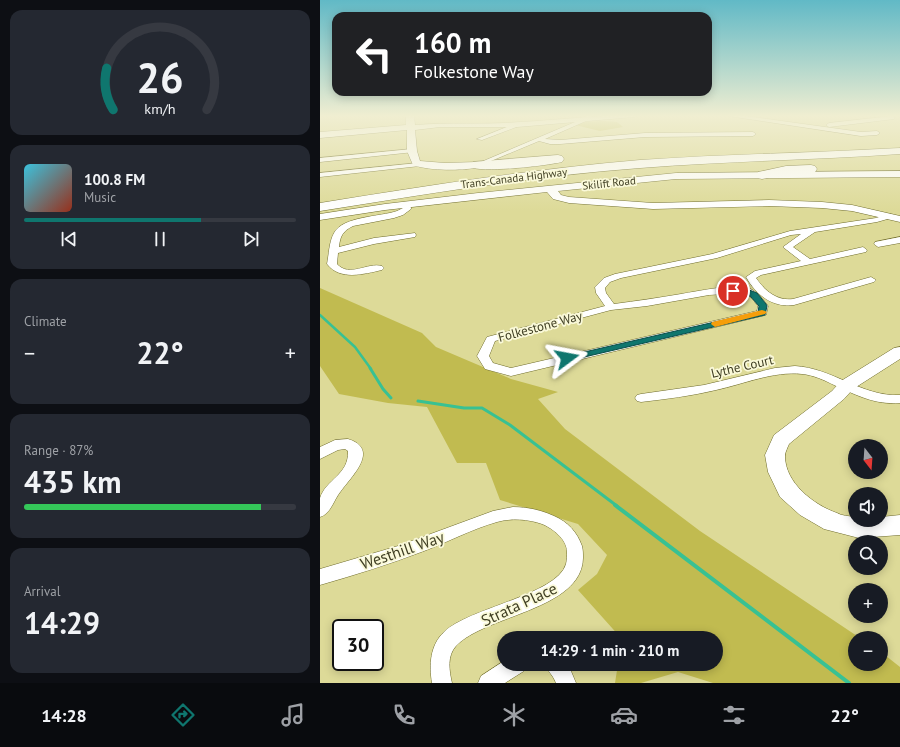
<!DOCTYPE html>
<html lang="en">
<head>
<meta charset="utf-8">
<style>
  :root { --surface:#171b24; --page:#242831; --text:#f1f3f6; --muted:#9ea1a6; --line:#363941; --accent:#0f766e }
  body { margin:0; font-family:"PT Sans",sans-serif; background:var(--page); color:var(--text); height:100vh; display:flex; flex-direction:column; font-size:15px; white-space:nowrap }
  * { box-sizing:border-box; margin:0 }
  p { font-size:13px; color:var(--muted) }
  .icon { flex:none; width:22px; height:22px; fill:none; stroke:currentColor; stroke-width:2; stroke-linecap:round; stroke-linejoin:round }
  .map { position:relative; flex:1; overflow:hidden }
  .side { display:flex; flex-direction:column; gap:10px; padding:10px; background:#0d0f14; width:320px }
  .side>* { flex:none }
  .guide { position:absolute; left:12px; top:12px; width:380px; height:84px; border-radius:12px; box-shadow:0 2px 10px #0003; background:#202124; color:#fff; overflow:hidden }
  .needle { width:26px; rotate:163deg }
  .buttons { position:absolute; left:528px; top:439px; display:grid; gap:8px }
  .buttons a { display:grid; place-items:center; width:40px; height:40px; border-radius:50%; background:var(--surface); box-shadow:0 2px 10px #0003; font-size:20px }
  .speed { position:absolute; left:12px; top:619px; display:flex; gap:8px; font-size:20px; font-weight:700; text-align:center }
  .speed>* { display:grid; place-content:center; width:52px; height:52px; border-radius:50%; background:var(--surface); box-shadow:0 2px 10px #0003; line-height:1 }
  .speed .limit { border:2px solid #111; border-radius:6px; background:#fff; color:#111 }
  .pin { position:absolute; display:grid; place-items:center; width:34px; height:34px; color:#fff; margin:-17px; border:2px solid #fff; border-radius:50%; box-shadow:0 1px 4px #0007 }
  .me { position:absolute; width:44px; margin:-22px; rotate:77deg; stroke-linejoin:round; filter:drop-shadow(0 0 3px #0008) }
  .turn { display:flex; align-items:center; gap:14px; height:84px; padding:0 16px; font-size:18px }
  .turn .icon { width:52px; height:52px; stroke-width:2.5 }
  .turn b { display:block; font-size:28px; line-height:34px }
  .big { font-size:30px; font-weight:800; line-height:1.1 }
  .side .tile { flex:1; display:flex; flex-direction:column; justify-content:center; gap:6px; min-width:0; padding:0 14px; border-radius:12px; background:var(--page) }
  .side .dial { align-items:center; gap:0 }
  .dial svg { height:104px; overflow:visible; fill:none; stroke:var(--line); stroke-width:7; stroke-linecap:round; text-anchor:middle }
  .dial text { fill:var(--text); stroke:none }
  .song { display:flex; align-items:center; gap:12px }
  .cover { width:48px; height:48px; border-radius:6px; background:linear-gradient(135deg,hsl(190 70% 55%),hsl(10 70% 35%)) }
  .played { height:4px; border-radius:2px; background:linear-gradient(90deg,var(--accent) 65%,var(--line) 65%) }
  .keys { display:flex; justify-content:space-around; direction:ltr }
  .heat { display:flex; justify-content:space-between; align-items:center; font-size:22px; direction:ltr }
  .charge { height:6px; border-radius:3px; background:linear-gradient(90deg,#34c759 87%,var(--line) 0) }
  .trip { position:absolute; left:177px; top:631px; width:226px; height:40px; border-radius:20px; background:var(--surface); box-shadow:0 2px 10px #0003; font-weight:800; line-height:40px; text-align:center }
  .menu { display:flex; height:64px; justify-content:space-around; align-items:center; background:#090b0e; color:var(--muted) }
  .menu .icon { width:28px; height:28px }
  .menu .active { color:var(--accent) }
  .menu b { font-size:18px; color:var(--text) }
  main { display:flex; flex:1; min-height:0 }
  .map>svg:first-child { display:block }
  .green { fill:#c1bb50 }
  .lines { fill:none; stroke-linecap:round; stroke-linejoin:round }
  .stream-far2 { stroke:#38c193; stroke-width:2.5 }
  .stream-far1 { stroke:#38c193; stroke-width:3 }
  .stream { stroke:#38c193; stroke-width:4 }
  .street-casing { stroke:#6f6c2c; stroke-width:1 }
  .secondary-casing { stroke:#6f6c2c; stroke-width:1 }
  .highway-casing { stroke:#6f6c2c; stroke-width:1 }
  .street { fill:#fff; fill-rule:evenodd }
  .secondary { fill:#fff; fill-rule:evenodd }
  .highway { fill:#fff; fill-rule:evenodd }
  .route { fill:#0f766e; stroke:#0a4d48 }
  .slow { fill:#f59e0b }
  .labels { text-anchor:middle; stroke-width:3.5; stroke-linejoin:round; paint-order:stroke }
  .far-street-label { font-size:11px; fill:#3f3e23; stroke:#faf9d9 }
  .street-label { font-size:13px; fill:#3f3e23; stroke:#faf9d9 }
  .near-street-label { font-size:16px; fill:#3f3e23; stroke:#faf9d9 }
</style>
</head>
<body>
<main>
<section class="side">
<div class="tile dial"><svg viewBox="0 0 100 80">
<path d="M14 69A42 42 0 1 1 86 69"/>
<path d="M14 69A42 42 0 0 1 9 37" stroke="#0f766e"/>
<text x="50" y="56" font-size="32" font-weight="700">26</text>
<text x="50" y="72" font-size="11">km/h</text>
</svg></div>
<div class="tile">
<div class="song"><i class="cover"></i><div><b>100.8 FM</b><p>Music</p></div></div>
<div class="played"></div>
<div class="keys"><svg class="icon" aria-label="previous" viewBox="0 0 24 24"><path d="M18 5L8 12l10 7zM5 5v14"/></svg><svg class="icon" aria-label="pause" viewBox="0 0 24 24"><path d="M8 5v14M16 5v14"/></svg><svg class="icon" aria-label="next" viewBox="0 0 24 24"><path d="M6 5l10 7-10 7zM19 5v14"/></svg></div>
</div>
<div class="tile"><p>Climate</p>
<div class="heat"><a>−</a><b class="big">22°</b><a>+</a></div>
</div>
<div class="tile"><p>Range · 87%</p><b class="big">435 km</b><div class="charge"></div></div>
<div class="tile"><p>Arrival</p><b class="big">14:29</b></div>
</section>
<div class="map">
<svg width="580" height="683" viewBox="0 0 580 683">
  <rect width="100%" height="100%" fill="#ddda98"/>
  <g class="green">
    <path d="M282,121L297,122L303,127L280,131L255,125L263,122Z"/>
    <path d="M0,288L102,333L116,347L191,379L238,392L218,399L245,429L380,531L540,638H535V664H561V652L580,667V683H393L358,672L321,683H295L298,664H396V638H301L258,590L277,574L287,555L258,524L180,500L166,463H137L107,407L68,403L19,394L0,366Z"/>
  </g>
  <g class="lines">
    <path class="stream-far2" d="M0,315L35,347L51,369"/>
    <g class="stream-far1">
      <path d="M50,368L63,389L71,398"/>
      <path d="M98,401L144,408H162L190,425L297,506"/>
    </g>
    <path class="stream" d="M295,505L529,683"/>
    <defs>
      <g id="street">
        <path d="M266,115H272L266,121L225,139L240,140L325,133L433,132L436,134L433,136L325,137L240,144H230L219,141L159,166L154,165L262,119Z"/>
        <path d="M402,115H419L541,132L557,131L560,133L557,135L541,136Z"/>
        <path d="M572,116L575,118L574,119L509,127L506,125L509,123Z"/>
        <path d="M197,123L200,125L199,126L162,140L157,139Z"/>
        <path d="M92,149L94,150V152L0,162V158Z"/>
        <path d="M98,163L100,164V166L0,177V173Z"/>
        <path d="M84,202H90L91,209L83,215L74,218L33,226C23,231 20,236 19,247L54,238L95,233L96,235L95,237L54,244L18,253L17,264C30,278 47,262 62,266L64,268L62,270C44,274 20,281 7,264C9,254 9,242 14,233C23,216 60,217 77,211L83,208Z"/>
        <path d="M568,214H571V218L557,222L495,232L473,247L490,259L543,247L547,250L546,252L441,275L436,278C445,291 457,301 473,299L551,277L556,280L554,282L474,305C453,308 436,295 426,277L435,271L481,261L463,247L481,234L471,235L397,258L301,278L290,282L285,288L286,293L294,304C316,301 338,298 361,294C379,291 407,285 425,287C435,289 442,298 448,306L446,315L191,376L165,369L157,356L167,337L285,306L276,293L275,287L284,278L295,274L392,254L470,231L556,218ZM422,293L431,297L438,306L437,311L191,368L173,363L169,356L175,341L291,310L327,306L389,295Z"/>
        <path d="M580,237V243L558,247L554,244L555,242Z"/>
        <path d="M475,366C513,368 542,397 580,395V403C555,405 536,395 514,385C504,380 493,375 482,374C453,371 424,384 396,390C371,396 346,399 321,402L317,401L315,398L317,395L321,394L384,385L455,368Z"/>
        <path d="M28,439C61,449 31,477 21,491C14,499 11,514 0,517C0,512 0,504 0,498C6,479 29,475 28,451L25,449L18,450L0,459V447L15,440Z"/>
        <path d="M193,507C207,507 221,510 234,516C248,522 257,532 262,546C263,550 263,554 263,558C262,610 165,615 136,646C127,656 129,670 132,683H112C109,665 110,645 124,632C148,608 237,595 246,564C247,560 247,555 247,552C247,539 232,528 222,524C208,519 191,518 177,522C152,529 128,542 104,551C70,564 35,575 0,585V569L78,546L173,511Z"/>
        <path d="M184,661V664H206L204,671L185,683H158L161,676Z"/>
        <path d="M225,664H248L256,683H236C233,675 228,672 225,664Z"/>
      </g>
      <g id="secondary">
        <path d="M86,115H94L95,125C129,122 164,125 199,122C238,120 278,115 318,115L314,117L197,127H120L95,130L97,151L100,161L125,163L157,162L162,165L160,167C143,171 110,171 93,165L87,151V130L0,138V132L86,125Z"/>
        <path d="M580,171V177L356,179L238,191L241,195L249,197L333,203L449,200L502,202L532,205L580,216V222L532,211L502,208L449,206L333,209L249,203L233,199L227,192L65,210L0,220V214L65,204L158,193L356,173Z"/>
        <path d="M580,347V359L533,389L524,399L469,444C468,447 465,452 465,456C465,483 494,505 517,513C522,516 529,516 535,517V520H561V517L580,515V535L539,538L504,529L480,515L460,497L448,472L445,455L454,435L512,391L521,381L574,348Z"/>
      </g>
      <g id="highway">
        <path d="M580,148V154C494,160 407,161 320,168C213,176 106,194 0,211V203C106,186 213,169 320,160C407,154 494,153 580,148Z"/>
        <path d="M238,155L242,156L244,159L242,162C225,166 169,172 153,168L151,165L153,162Z"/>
        <path d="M491,165L495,166L497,169L495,172L466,174L442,179L438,178L436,175L438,172L466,166Z"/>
      </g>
    </defs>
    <use href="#street" class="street-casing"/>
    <use href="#secondary" class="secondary-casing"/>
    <use href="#highway" class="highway-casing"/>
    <use href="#street" class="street"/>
    <use href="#secondary" class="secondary"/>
    <use href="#highway" class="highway"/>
  </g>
  <linearGradient id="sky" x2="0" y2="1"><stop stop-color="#61b9c6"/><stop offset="0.55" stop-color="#f0eed1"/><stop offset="1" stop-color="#f0eed1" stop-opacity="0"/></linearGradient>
  <rect width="580" height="211" fill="url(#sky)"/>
  <path class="route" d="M424,288L437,293L446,304L447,306L445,315L247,361L242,358L247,356L438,312L439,306C434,301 431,295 424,293C418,292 413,295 409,291L413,288Z"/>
  <path class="slow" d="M442,310L445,311L447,312L445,314L395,327L391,324L392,322Z"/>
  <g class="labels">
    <g class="far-street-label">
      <text transform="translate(194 178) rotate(-7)" y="4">Trans-Canada Highway</text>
      <text transform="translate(289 183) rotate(-6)" y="4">Skilift Road</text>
    </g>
    <g class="street-label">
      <text transform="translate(220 326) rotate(-15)" y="5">Folkestone Way</text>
      <text transform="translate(422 366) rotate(-13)" y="5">Lythe Court</text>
    </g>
    <g class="near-street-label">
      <text transform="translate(82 550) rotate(-19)" y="6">Westhill Way</text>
      <text transform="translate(199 604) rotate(-25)" y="6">Strata Place</text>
    </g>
  </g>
</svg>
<div class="buttons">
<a><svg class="needle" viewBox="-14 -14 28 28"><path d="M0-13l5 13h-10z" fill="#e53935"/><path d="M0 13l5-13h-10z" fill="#9ea1a6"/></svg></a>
<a><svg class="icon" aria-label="sound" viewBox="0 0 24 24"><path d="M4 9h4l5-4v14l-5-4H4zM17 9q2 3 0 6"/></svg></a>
<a><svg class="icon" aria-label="search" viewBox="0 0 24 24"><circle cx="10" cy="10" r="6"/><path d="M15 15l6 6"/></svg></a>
<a>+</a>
<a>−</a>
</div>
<div class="speed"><div class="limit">30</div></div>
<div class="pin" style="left:413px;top:291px;background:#d93025"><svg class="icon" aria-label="arrive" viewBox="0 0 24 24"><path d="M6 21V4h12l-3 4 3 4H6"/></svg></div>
<svg class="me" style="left:247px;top:358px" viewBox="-20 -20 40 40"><path d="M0-17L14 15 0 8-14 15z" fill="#0f766e" stroke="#fff" stroke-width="4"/></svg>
<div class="trip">14:29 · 1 min · 210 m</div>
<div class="guide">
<div class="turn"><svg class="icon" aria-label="left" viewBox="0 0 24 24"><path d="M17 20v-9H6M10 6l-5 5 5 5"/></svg><div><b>160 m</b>Folkestone Way</div></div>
</div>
</div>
</main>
<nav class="menu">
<b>14:28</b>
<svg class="icon active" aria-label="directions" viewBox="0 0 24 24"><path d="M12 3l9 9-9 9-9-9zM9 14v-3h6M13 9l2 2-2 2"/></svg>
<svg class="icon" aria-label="music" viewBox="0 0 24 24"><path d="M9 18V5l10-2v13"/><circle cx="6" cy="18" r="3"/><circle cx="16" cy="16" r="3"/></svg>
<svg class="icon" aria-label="phone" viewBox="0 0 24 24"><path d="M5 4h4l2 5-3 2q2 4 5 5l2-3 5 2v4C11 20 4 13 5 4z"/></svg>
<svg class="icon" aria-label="climate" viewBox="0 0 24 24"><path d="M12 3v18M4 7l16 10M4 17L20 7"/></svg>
<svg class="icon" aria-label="car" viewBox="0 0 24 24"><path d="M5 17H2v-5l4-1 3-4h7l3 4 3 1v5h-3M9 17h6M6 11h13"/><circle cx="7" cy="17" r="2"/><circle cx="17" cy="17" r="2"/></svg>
<svg class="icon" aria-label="filters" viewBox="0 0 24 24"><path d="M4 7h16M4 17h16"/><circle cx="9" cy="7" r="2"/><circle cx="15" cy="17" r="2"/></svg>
<b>22°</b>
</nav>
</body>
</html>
